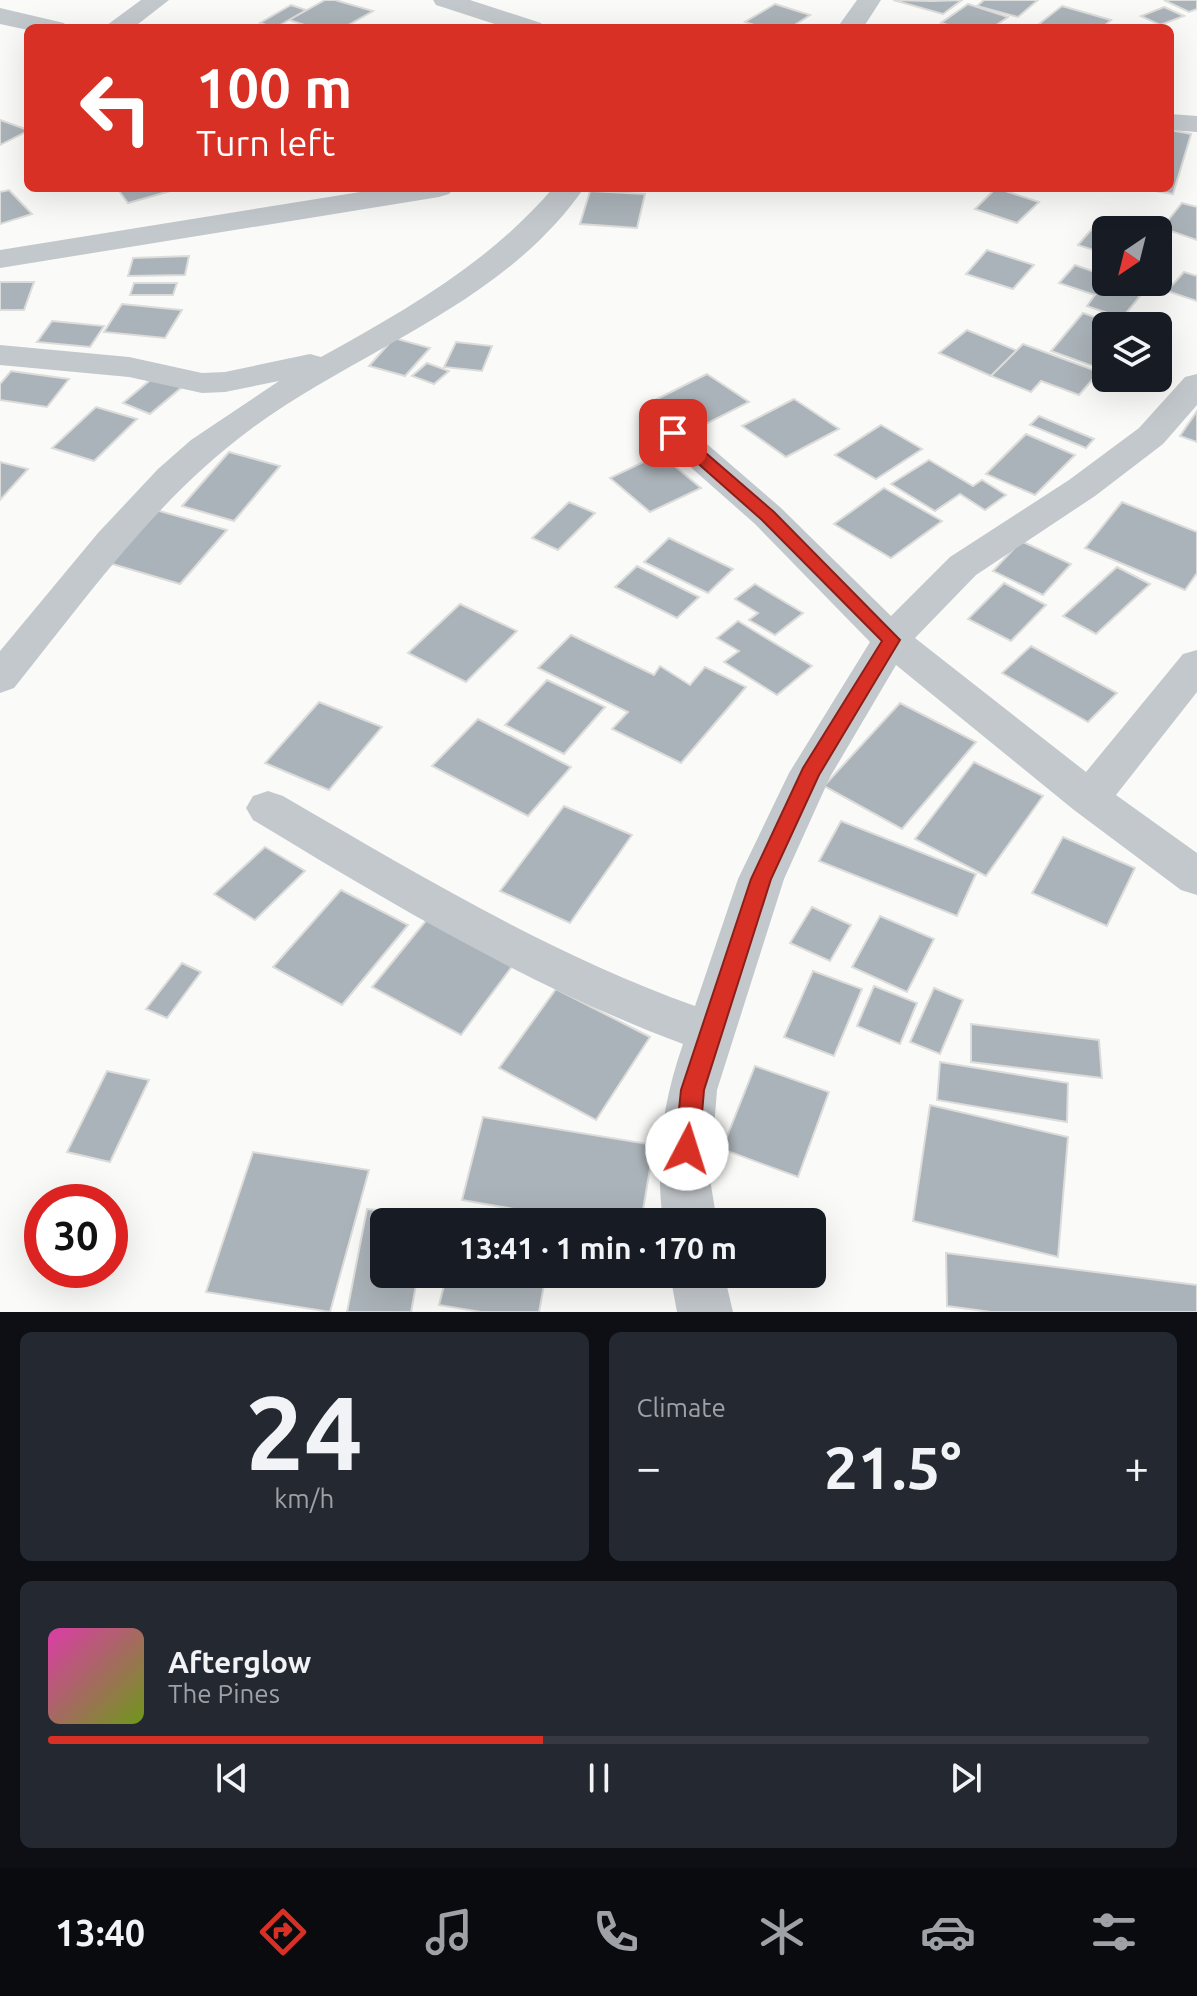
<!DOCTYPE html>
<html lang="en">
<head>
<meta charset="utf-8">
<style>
  :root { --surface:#171b24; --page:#242831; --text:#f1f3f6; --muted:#9ea1a6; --line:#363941; --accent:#d93025 }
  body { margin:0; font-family:Ubuntu,sans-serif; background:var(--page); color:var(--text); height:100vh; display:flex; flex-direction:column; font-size:30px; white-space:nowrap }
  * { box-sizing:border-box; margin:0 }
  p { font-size:26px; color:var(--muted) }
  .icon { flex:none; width:44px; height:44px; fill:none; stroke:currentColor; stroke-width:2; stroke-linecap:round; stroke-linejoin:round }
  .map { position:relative; height:1312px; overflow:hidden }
  .panel { display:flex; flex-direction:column; gap:20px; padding:20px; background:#0d0f14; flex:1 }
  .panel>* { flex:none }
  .top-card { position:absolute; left:24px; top:24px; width:1150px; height:168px; border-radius:12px; box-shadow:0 8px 32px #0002; background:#d93025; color:#fff; overflow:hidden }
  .needle { width:52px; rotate:215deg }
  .fabs { position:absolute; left:1092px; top:216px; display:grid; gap:16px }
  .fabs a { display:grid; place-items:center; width:80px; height:80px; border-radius:12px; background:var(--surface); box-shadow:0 8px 32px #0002; font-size:40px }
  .speed { position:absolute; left:24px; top:1184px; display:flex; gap:16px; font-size:40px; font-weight:700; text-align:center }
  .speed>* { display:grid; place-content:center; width:104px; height:104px; border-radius:50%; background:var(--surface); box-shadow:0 8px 32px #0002; line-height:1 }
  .speed .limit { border:12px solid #d22; background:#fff; color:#111 }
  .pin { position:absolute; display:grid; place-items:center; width:68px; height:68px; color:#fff; margin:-34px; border-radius:16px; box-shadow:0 4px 12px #0006 }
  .me { position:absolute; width:88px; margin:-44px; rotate:5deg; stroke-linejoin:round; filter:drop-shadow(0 0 6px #0008) }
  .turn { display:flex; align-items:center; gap:28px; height:168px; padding:0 40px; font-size:36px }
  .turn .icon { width:104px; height:104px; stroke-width:2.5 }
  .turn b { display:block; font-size:56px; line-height:68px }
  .big { font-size:60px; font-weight:700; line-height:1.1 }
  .panel .widget { flex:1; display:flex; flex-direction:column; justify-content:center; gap:12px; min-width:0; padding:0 28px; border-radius:12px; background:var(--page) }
  .panel .dial { align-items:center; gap:0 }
  .dial b { font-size:104px; line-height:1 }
  .song { display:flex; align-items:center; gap:24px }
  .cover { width:96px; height:96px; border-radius:12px; background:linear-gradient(135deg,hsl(320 70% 55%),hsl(80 70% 35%)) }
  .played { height:8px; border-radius:4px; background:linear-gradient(90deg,var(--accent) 45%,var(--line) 45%) }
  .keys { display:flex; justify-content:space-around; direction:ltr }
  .heat { display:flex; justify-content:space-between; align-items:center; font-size:44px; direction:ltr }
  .panel .tiles { flex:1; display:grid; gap:20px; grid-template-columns:1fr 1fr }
  .widget:last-child { grid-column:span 2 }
  .trip { position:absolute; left:370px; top:1208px; width:456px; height:80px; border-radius:12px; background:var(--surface); box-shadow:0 8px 32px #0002; font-weight:700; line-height:80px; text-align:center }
  .dock { display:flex; height:128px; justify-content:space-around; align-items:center; background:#090b0e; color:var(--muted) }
  .dock .icon { width:56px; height:56px }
  .dock .on { color:var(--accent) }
  .dock b { font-size:36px; color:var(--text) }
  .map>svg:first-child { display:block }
  .building { fill:#aab3b9; stroke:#dcdcda; stroke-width:2 }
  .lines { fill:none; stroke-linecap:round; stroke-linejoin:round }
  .street { fill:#c3c8cc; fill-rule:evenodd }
  .route { fill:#d93025; stroke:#8d1f18; stroke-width:2 }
</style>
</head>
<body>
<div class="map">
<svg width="1197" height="1312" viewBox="0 0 1197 1312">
  <rect width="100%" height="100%" fill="#fafaf8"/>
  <g class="building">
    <path d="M325,0H335L373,11L343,28H314L289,20Z"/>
    <path d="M893,0L933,1L962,0L943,14Z"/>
    <path d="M984,0H1038L1018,17L977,6Z"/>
    <path d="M1164,0H1197V9L1189,12Z"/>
    <path d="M775,4L810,15L790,28H763L745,22Z"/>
    <path d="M968,4L1008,17L992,28H958L941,23Z"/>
    <path d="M291,5L306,10L275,28L260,23Z"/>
    <path d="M1062,6L1111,20L1102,28H1052L1039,24Z"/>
    <path d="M1164,7L1184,16L1160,25L1141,16Z"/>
    <path d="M0,120L28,130V131L0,145Z"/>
    <path d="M1170,130L1191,134L1173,194L1155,191L1170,188Z"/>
    <path d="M117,188H181L128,203Z"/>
    <path d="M996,188L1039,202L1017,223L975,209Z"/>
    <path d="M9,190L32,214L0,224V192Z"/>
    <path d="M590,191L645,194L637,228L580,224Z"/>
    <path d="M1182,203L1197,207V240L1162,228Z"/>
    <path d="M1097,223L1120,230H1106V254L1078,245Z"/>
    <path d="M987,250L1034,265L1013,289L966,274Z"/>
    <path d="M189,256L185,275L128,276L133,258Z"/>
    <path d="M1075,265L1106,276L1105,284L1140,296L1122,318L1087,306L1095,295L1059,283Z"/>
    <path d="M1184,272L1197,276V301L1167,291Z"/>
    <path d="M0,282H34L24,310H0Z"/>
    <path d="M134,283H177L173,295H130Z"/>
    <path d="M122,304L182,310L165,338L104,332Z"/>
    <path d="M1083,313L1120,326H1106V371L1051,351Z"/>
    <path d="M52,321L104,326L90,347L37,342Z"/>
    <path d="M967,330L1018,351L991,376L939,353Z"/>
    <path d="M394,338L430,348L405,376L369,366Z"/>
    <path d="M456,342L492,346L482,371L444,367Z"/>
    <path d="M1023,344L1099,372L1079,395L1041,381L1031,392L991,376Z"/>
    <path d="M427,363L449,371L434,384L412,376Z"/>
    <path d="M11,371L69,379L47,407L0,400V384Z"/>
    <path d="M707,374L749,402L698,428L657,399Z"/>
    <path d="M154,377L182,387L150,414L123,403Z"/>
    <path d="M794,399L839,429L786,457L742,426Z"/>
    <path d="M96,407L137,419L94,461L52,448Z"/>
    <path d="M1197,411V442L1180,436Z"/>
    <path d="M1039,416L1094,439L1086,448L1030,425Z"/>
    <path d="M881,425L922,449L876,479L835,455Z"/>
    <path d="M1026,434L1075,455L1035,495L986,474Z"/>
    <path d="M229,452L280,466L234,521L182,506Z"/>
    <path d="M660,454L701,488L650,512L610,478Z"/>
    <path d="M929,460L973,486L982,480L1006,495L985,510L960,494L935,511L891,484Z"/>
    <path d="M0,462L28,469L0,500Z"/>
    <path d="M884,488L942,521L891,558L834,524Z"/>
    <path d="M569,502L595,513L558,550L532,538Z"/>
    <path d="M1122,502L1197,532V573L1185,590L1085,548Z"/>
    <path d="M149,508L227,530L180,584L102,561Z"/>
    <path d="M669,538L733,569L708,593L644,562Z"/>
    <path d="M1021,541L1071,564L1043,595L993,571Z"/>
    <path d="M637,566L699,597L677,618L615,587Z"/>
    <path d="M1117,567L1150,584L1096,634L1063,616Z"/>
    <path d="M1004,583L1046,605L1011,641L968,619Z"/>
    <path d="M755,584L803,613L775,635L749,620L758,613L735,599Z"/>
    <path d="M460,604L517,631L466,682L408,653Z"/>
    <path d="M738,621L812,666L777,695L724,662L739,651L717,638Z"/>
    <path d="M571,635L654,675L660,666L690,685L705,667L746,687L681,763L612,729L628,712L538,668Z"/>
    <path d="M1031,646L1117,693L1088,722L1002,673Z"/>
    <path d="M547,680L605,707L564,754L505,725Z"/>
    <path d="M319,702L382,727L329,790L265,763Z"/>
    <path d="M900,703L976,742L902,829L824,786Z"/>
    <path d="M478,719L571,767L528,816L432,766Z"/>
    <path d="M974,762L1043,796L986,876L915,839Z"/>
    <path d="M564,806L632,835L570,923L500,891Z"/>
    <path d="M841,821L976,874L957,916L819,861Z"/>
    <path d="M1063,837L1135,868L1107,926L1032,893Z"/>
    <path d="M265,847L305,871L255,920L214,894Z"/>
    <path d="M341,890L408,925L342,1005L273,967Z"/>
    <path d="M812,907L851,925L830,961L790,943Z"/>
    <path d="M880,916L934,939L907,992L852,967Z"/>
    <path d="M429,917L516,961L461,1035L372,987Z"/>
    <path d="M182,963L201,972L167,1018L146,1009Z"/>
    <path d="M813,971L862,989L834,1056L784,1037Z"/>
    <path d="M874,986L917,1003L900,1044L857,1026Z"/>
    <path d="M934,988L963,1000L940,1054L910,1042Z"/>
    <path d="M556,989L650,1037L596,1120L499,1068Z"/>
    <path d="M971,1024L1099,1040L1102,1078L971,1062Z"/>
    <path d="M940,1062L1068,1083L1067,1122L937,1100Z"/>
    <path d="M755,1066L829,1092L798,1177L722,1149Z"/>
    <path d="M107,1071L149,1080L110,1162L67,1152Z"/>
    <path d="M930,1105L1068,1137L1058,1257L913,1221Z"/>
    <path d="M483,1117L654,1145L641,1222H588L462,1200Z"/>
    <path d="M253,1152L369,1170L330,1312L206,1292Z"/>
    <path d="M367,1209L428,1215L426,1222H384V1274H418L411,1312H347Z"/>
    <path d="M946,1253L1197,1285V1312H991L947,1306Z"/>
    <path d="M447,1274H546L539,1312H481L439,1305Z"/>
  </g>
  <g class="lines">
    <g class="street">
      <path d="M141,0H169L133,28H103Z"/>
      <path d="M433,0H470L541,23L545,28H507L436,5Z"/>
      <path d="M857,0H881L863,28H837Z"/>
      <path d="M0,8L64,23L68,28L28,30L0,24Z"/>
      <path d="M1170,114L1197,116V132L1170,130Z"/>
      <path d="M385,188H454L449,194L439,197L0,268V250Z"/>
      <path d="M553,188H584C503,305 361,348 251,429C156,499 87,597 14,688L0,693V651L98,533L158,469L191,440L279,381L225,392L202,393L129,377L0,365V345L129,357L202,373L225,372L310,354L321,357C406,310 489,263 553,188Z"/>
      <path d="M1197,374V405L1163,444L1095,496L976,575L915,638L1086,772L1183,654L1197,650V692L1116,795L1197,853V895L1181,890L1074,810L896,665L830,777L784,879L717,1090L710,1179L717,1222H663C655,1159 662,1104 683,1044C530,987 392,904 253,820L246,808L253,796L268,791L283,796C417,874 550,954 695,1006L738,879L789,773L870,642L755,524L661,441L656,433L661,425L673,422L685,425L781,508L891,616L950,557L1069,480L1139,428L1185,377Z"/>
      <path d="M670,1274H724L733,1312H677Z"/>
    </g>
  </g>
  <path class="route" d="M673,428L678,429L774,512L900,640L819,775L771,879L704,1090L699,1149L695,1157L687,1160L679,1157L675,1149L681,1090L751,879L803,768L882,641L762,520L667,436L665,433Z"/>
</svg>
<div class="fabs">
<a><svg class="needle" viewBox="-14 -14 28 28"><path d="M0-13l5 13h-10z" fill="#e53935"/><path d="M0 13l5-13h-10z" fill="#9ea1a6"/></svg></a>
<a><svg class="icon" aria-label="layers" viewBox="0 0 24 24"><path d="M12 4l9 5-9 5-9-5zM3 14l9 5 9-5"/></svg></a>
</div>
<div class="speed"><div class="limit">30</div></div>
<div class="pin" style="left:673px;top:433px;background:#d93025"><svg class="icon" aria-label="arrive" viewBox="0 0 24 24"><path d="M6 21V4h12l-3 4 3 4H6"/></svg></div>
<svg class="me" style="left:687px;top:1149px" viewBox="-20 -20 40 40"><circle r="19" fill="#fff"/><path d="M0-13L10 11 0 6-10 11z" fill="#d93025"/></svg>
<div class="trip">13:41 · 1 min · 170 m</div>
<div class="top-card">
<div class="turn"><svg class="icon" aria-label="left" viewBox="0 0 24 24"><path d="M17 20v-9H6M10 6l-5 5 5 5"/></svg><div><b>100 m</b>Turn left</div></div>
</div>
</div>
<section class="panel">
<div class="tiles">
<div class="widget dial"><b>24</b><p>km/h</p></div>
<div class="widget"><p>Climate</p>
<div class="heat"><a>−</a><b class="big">21.5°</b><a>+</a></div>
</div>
<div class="widget">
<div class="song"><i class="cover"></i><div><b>Afterglow</b><p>The Pines</p></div></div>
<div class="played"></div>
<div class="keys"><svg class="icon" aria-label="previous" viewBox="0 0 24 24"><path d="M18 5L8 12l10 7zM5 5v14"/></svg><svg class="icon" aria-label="pause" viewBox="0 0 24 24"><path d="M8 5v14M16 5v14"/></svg><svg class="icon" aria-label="next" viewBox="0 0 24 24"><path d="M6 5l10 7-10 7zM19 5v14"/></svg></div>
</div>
</div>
</section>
<nav class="dock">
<b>13:40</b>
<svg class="icon on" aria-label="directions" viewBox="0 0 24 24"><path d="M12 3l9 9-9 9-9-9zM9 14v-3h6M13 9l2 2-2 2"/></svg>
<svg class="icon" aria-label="music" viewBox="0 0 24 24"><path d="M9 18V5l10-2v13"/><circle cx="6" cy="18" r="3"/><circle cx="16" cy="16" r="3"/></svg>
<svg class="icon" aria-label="phone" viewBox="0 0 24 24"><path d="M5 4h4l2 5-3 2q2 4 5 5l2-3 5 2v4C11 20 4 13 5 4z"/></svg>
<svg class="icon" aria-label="climate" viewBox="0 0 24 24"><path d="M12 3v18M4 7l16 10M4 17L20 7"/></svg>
<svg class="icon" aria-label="car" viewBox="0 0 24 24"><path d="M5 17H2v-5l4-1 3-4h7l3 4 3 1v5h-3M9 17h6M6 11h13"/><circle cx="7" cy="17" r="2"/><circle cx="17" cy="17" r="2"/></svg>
<svg class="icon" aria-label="filters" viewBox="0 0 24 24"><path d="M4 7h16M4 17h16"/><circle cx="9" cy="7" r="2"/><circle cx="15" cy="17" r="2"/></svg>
</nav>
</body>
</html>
